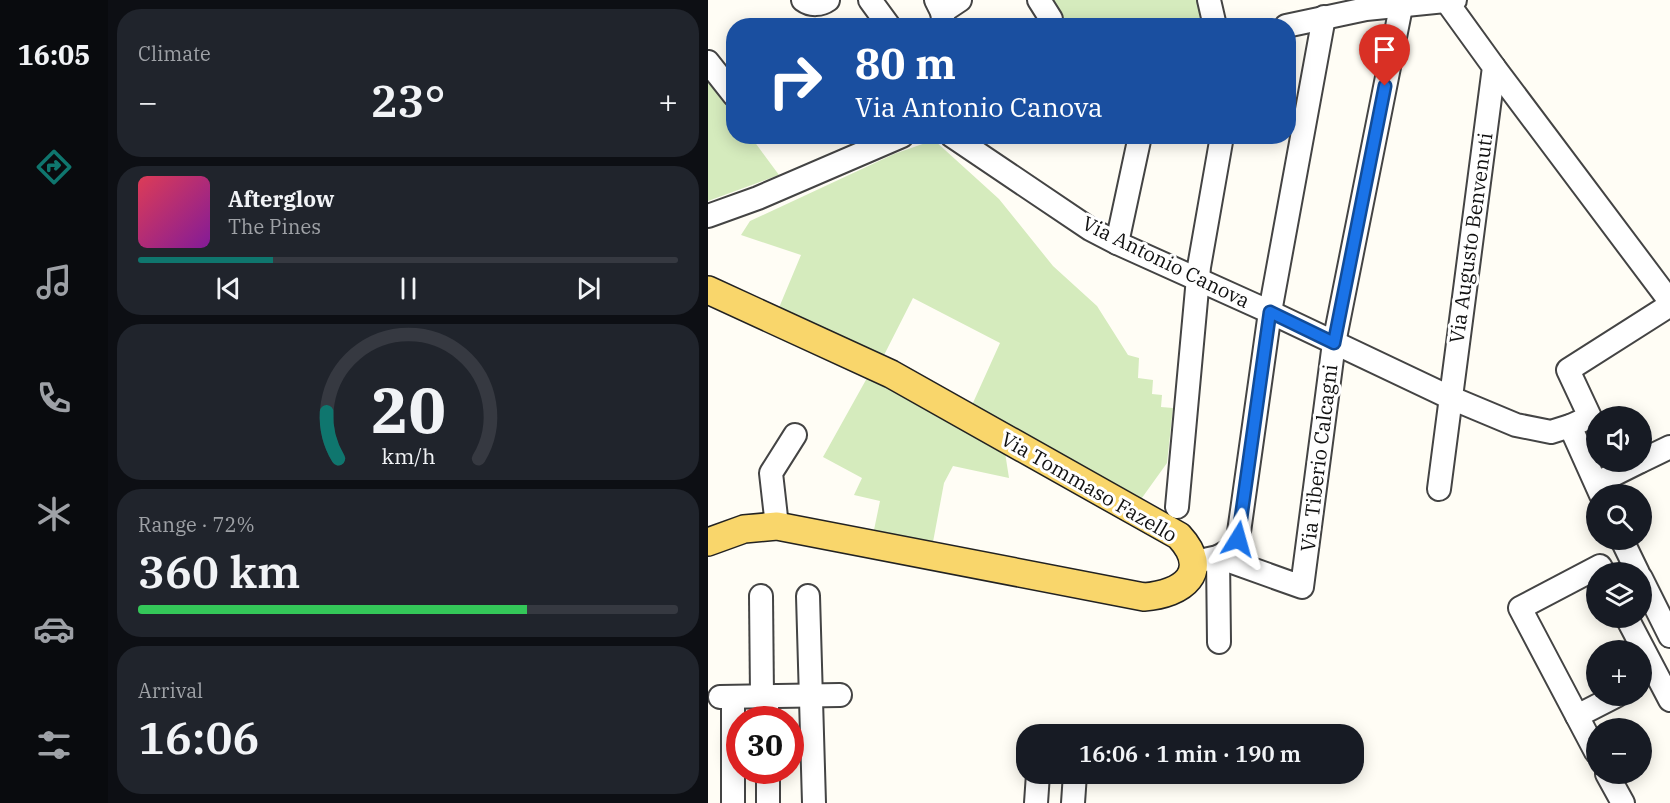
<!DOCTYPE html>
<html lang="en">
<head>
<meta charset="utf-8">
<style>
  :root { --surface:#171b24; --page:#20242c; --text:#f1f3f6; --muted:#9ea1a6; --line:#363941; --accent:#0f766e }
  body { margin:0; font-family:"IBM Plex Serif",serif; background:var(--page); color:var(--text); height:100vh; display:flex; flex-direction:column; font-size:22px; white-space:nowrap }
  * { box-sizing:border-box; margin:0 }
  p { font-size:20px; color:var(--muted) }
  .icon { flex:none; width:33px; height:33px; fill:none; stroke:currentColor; stroke-width:2; stroke-linecap:round; stroke-linejoin:round }
  .map { position:relative; flex:1; overflow:hidden }
  .side { display:flex; flex-direction:column; gap:9px; padding:9px; background:#0d0f14; width:600px }
  .side>* { flex:none }
  .top-card { position:absolute; left:18px; top:18px; width:570px; height:126px; border-radius:24px; box-shadow:0 3px 15px #0003; background:#1a4fa0; color:#fff; overflow:hidden }
  .fabs { position:absolute; left:878px; top:406px; display:grid; gap:12px }
  .fabs a { display:grid; place-items:center; width:66px; height:66px; border-radius:50%; background:var(--surface); box-shadow:0 3px 15px #0003; font-size:30px }
  .speed { position:absolute; left:18px; top:706px; display:flex; gap:12px; font-size:30px; font-weight:700; text-align:center }
  .speed>* { display:grid; place-content:center; width:78px; height:78px; border-radius:50%; background:var(--surface); box-shadow:0 3px 15px #0003; line-height:1 }
  .speed .limit { border:9px solid #d22; background:#fff; color:#111 }
  .pin { position:absolute; display:grid; place-items:center; width:51px; height:51px; color:#fff; margin:-62px -26px; border-radius:50% 50% 50% 0; rotate:-45deg; box-shadow:0 0 6px #0007 }
  .pin .icon { rotate:45deg }
  .me { position:absolute; width:66px; margin:-33px; rotate:8deg; stroke-linejoin:round; filter:drop-shadow(0 0 4px #0008) }
  .turn { display:flex; align-items:center; gap:21px; height:126px; padding:0 30px; font-size:27px }
  .turn .icon { width:78px; height:78px; stroke-width:2.5 }
  .turn b { display:block; font-size:42px; line-height:51px }
  .big { font-size:45px; font-weight:600; line-height:1.1 }
  .side .tile { flex:1; display:flex; flex-direction:column; justify-content:center; gap:9px; min-width:0; padding:0 21px; border-radius:24px; background:var(--page) }
  .side .dial { align-items:center; gap:0 }
  .dial svg { height:156px; overflow:visible; fill:none; stroke:var(--line); stroke-width:7; stroke-linecap:round; text-anchor:middle }
  .dial text { fill:var(--text); stroke:none }
  .song { display:flex; align-items:center; gap:18px }
  .cover { width:72px; height:72px; border-radius:9px; background:linear-gradient(135deg,hsl(350 70% 55%),hsl(290 70% 35%)) }
  .played { height:6px; border-radius:3px; background:linear-gradient(90deg,var(--accent) 25%,var(--line) 25%) }
  .keys { display:flex; justify-content:space-around; direction:ltr }
  .heat { display:flex; justify-content:space-between; align-items:center; font-size:33px; direction:ltr }
  .charge { height:9px; border-radius:4px; background:linear-gradient(90deg,#34c759 72%,var(--line) 0) }
  .trip { position:absolute; left:308px; top:724px; width:348px; height:60px; border-radius:24px; background:var(--surface); box-shadow:0 3px 15px #0003; font-weight:600; line-height:60px; text-align:center }
  main { display:flex; flex:1; min-height:0 }
  .menu { display:flex; flex-direction:column; width:108px; justify-content:space-around; align-items:center; background:#090b0e; color:var(--muted) }
  .menu .icon { width:42px; height:42px }
  .menu .current { color:var(--accent) }
  .menu b { font-size:27px; color:var(--text) }
  .map>svg:first-child { display:block }
  .green { fill:#d5ebbd }
  .lines { fill:none; stroke-linecap:round; stroke-linejoin:round }
  .minor-casing { stroke:#444; stroke-width:26 }
  .major-casing { stroke:#222; stroke-width:30 }
  .minor { stroke:#fff; stroke-width:22 }
  .major { stroke:#f9d66b; stroke-width:27 }
  .route-casing { stroke:#114b97; stroke-width:15 }
  .route { stroke:#1a73e8; stroke-width:10 }
  .labels { text-anchor:middle; stroke-width:6; stroke-linejoin:round; paint-order:stroke }
  .street-label { font-size:20px; fill:#111; stroke:#fff }
</style>
</head>
<body>
<main>
<nav class="menu">
<b>16:05</b>
<svg class="icon current" aria-label="directions" viewBox="0 0 24 24"><path d="M12 3l9 9-9 9-9-9zM9 14v-3h6M13 9l2 2-2 2"/></svg>
<svg class="icon" aria-label="music" viewBox="0 0 24 24"><path d="M9 18V5l10-2v13"/><circle cx="6" cy="18" r="3"/><circle cx="16" cy="16" r="3"/></svg>
<svg class="icon" aria-label="phone" viewBox="0 0 24 24"><path d="M5 4h4l2 5-3 2q2 4 5 5l2-3 5 2v4C11 20 4 13 5 4z"/></svg>
<svg class="icon" aria-label="climate" viewBox="0 0 24 24"><path d="M12 3v18M4 7l16 10M4 17L20 7"/></svg>
<svg class="icon" aria-label="car" viewBox="0 0 24 24"><path d="M5 17H2v-5l4-1 3-4h7l3 4 3 1v5h-3M9 17h6M6 11h13"/><circle cx="7" cy="17" r="2"/><circle cx="17" cy="17" r="2"/></svg>
<svg class="icon" aria-label="filters" viewBox="0 0 24 24"><path d="M4 7h16M4 17h16"/><circle cx="9" cy="7" r="2"/><circle cx="15" cy="17" r="2"/></svg>
</nav>
<section class="side">
<div class="tile"><p>Climate</p>
<div class="heat"><a>−</a><b class="big">23°</b><a>+</a></div>
</div>
<div class="tile">
<div class="song"><i class="cover"></i><div><b>Afterglow</b><p>The Pines</p></div></div>
<div class="played"></div>
<div class="keys"><svg class="icon" aria-label="previous" viewBox="0 0 24 24"><path d="M18 5L8 12l10 7zM5 5v14"/></svg><svg class="icon" aria-label="pause" viewBox="0 0 24 24"><path d="M8 5v14M16 5v14"/></svg><svg class="icon" aria-label="next" viewBox="0 0 24 24"><path d="M6 5l10 7-10 7zM19 5v14"/></svg></div>
</div>
<div class="tile dial"><svg viewBox="0 0 100 80">
<path d="M14 69A42 42 0 1 1 86 69"/>
<path d="M14 69A42 42 0 0 1 8 45" stroke="#0f766e"/>
<text x="50" y="56" font-size="32" font-weight="700">20</text>
<text x="50" y="72" font-size="11">km/h</text>
</svg></div>
<div class="tile"><p>Range · 72%</p><b class="big">360 km</b><div class="charge"></div></div>
<div class="tile"><p>Arrival</p><b class="big">16:06</b></div>
</section>
<div class="map">
<svg width="962" height="803" viewBox="0 0 962 803">
  <rect width="100%" height="100%" fill="#fffdf5"/>
  <g class="green">
    <path d="M345,0H489L494,25H356Z"/>
    <path d="M0,77L25,112L26,136L43,137L71,175L0,201Z"/>
    <path d="M226,140L291,199L345,266L389,306L420,355L431,358L430,378L445,380L444,394L454,395L453,407L465,408L459,463L431,502L264,405L292,343L205,298L173,361L70,310L93,255L33,235L42,221L186,154Z"/>
    <path d="M159,378L250,421L296,446L301,478L245,466L236,483L225,542L166,530L172,501L146,495L154,478L115,457Z"/>
  </g>
  <g class="lines">
    <defs>
      <g id="minor">
        <path d="M95,0C103,6 113,5 120,0"/>
        <path d="M162,0L181,26"/>
        <path d="M228,0L234,12L236,26"/>
        <path d="M331,0L343,19"/>
        <path d="M501,0L507,26"/>
        <path d="M234,12L252,0"/>
        <path d="M578,26L658,9L747,0"/>
        <path d="M0,62L26,95"/>
        <path d="M244,136L382,229L409,243L562,312L741,397L808,425L843,432L862,426L882,417L860,370L959,307L961,300L786,67"/>
        <path d="M0,216L50,198L194,136"/>
        <path d="M409,243L432,136"/>
        <path d="M862,426L893,495"/>
        <path d="M933,461L962,447"/>
        <path d="M889,483L931,462"/>
        <path d="M731,489L786,67L739,2"/>
        <path d="M469,507L491,267L514,136"/>
        <path d="M69,526L63,473L87,435"/>
        <path d="M914,540L930,573"/>
        <path d="M487,562L510,557L594,587L626,343L693,7"/>
        <path d="M933,578L962,636"/>
        <path d="M53,596L54,696"/>
        <path d="M100,596L106,803"/>
        <path d="M919,618L962,700"/>
        <path d="M511,642L510,557L522,550L530,539L562,312L616,17"/>
        <path d="M59,696V720"/>
        <path d="M12,697L132,695"/>
        <path d="M869,716L908,696"/>
        <path d="M888,752L812,608L892,566L896,573"/>
        <path d="M60,771V803"/>
        <path d="M899,774L915,803"/>
        <path d="M25,803V697"/>
        <path d="M328,803L330,774"/>
        <path d="M365,803L367,774"/>
      </g>
      <path id="major" d="M0,290L183,374L471,536C504,572 475,594 436,597L69,526L36,529L0,542"/>
    </defs>
    <use href="#minor" class="minor-casing"/>
    <use href="#major" class="major-casing"/>
    <use href="#minor" class="minor"/>
    <use href="#major" class="major"/>
  </g>
  <g class="lines">
    <defs>
      <path id="route" d="M530,539L562,312L626,343L677,86"/>
    </defs>
    <use href="#route" class="route-casing"/>
    <use href="#route" class="route"/>
  </g>
  <g class="labels">
    <g class="street-label">
      <text transform="translate(763 238) rotate(-82)" y="7">Via Augusto Benvenuti</text>
      <text transform="translate(458 262) rotate(26)" y="7">Via Antonio Canova</text>
      <text transform="translate(611 458) rotate(-83)" y="7">Via Tiberio Calcagni</text>
      <text transform="translate(381 487) rotate(30)" y="7">Via Tommaso Fazello</text>
    </g>
  </g>
</svg>
<div class="fabs">
<a><svg class="icon" aria-label="sound" viewBox="0 0 24 24"><path d="M4 9h4l5-4v14l-5-4H4zM17 9q2 3 0 6"/></svg></a>
<a><svg class="icon" aria-label="search" viewBox="0 0 24 24"><circle cx="10" cy="10" r="6"/><path d="M15 15l6 6"/></svg></a>
<a><svg class="icon" aria-label="layers" viewBox="0 0 24 24"><path d="M12 4l9 5-9 5-9-5zM3 14l9 5 9-5"/></svg></a>
<a>+</a>
<a>−</a>
</div>
<div class="speed"><div class="limit">30</div></div>
<div class="pin" style="left:677px;top:86px;background:#d93025"><svg class="icon" aria-label="arrive" viewBox="0 0 24 24"><path d="M6 21V4h12l-3 4 3 4H6"/></svg></div>
<svg class="me" style="left:530px;top:539px" viewBox="-20 -20 40 40"><path d="M0-17L14 15 0 8-14 15z" fill="#1a73e8" stroke="#fff" stroke-width="4"/></svg>
<div class="trip">16:06 · 1 min · 190 m</div>
<div class="top-card">
<div class="turn"><svg class="icon" aria-label="right" viewBox="0 0 24 24"><path d="M7 20v-9h11M14 6l5 5-5 5"/></svg><div><b>80 m</b>Via Antonio Canova</div></div>
</div>
</div>
</main>
</body>
</html>
